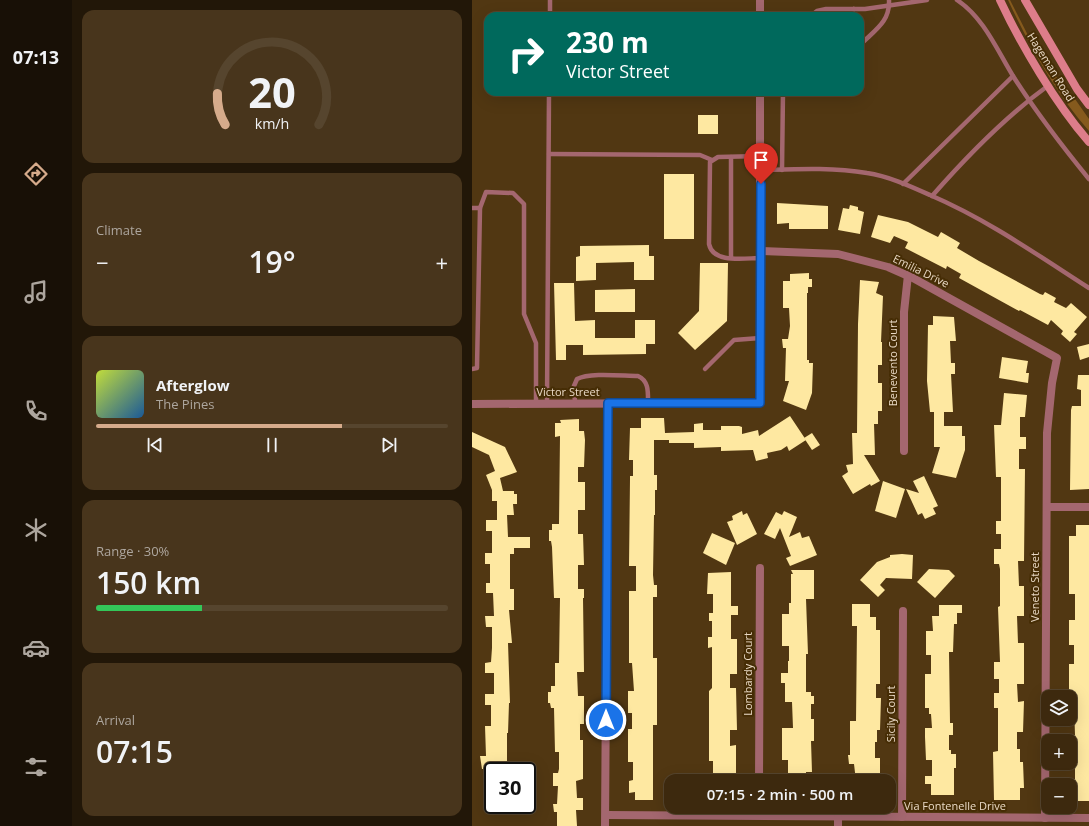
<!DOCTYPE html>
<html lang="en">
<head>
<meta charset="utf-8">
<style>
  :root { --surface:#3d290e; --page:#48351c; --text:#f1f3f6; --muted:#ada69e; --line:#56452e; --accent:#d6ab8b }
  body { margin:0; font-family:"Open Sans",sans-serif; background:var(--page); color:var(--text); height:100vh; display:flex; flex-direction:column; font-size:15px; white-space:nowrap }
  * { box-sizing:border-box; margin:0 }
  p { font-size:13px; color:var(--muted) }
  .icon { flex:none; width:22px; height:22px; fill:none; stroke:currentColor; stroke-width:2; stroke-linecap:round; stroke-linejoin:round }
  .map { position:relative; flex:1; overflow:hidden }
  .drawer { display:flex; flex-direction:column; gap:10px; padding:10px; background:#221708; width:400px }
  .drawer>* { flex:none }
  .banner { position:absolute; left:12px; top:12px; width:380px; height:84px; border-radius:12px; box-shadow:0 4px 16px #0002,0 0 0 1px var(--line); background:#00695c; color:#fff; overflow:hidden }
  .tools { position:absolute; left:569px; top:690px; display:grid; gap:8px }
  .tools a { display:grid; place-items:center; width:36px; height:36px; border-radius:8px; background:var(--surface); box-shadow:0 4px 16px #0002,0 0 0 1px var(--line); font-size:20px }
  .speed { position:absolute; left:12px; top:762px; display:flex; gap:8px; font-size:20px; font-weight:700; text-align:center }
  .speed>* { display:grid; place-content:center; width:52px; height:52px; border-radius:50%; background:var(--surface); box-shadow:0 4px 16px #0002,0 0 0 1px var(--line); line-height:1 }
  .speed .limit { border:2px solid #111; border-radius:6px; background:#fff; color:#111 }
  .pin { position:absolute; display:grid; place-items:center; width:34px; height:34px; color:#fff; margin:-41px -17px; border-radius:50% 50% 50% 0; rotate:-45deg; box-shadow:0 0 4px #0007 }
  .pin .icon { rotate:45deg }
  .me { position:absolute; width:44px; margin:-22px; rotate:0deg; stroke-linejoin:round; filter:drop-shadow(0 0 3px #0008) }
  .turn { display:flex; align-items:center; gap:14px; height:84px; padding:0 16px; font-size:18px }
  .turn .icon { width:52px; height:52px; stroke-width:2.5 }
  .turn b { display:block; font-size:28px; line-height:34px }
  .big { font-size:30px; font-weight:600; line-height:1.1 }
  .drawer .widget { flex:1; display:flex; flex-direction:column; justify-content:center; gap:6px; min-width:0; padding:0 14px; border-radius:12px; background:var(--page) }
  .drawer .dial { align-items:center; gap:0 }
  .dial svg { height:104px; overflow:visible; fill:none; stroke:var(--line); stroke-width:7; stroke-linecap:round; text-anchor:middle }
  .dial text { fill:var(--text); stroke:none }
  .song { display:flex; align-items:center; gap:12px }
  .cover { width:48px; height:48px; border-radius:6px; background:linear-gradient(135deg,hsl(70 70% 55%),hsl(210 70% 35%)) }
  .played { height:4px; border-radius:2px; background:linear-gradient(90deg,var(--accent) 70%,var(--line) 70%) }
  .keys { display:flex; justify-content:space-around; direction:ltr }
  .heat { display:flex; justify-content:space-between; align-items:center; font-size:22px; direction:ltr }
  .charge { height:6px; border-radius:3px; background:linear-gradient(90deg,#34c759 30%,var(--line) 0) }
  .trip { position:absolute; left:192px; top:774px; width:232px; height:40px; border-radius:12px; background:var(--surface); box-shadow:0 4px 16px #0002,0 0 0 1px var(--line); font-weight:600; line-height:40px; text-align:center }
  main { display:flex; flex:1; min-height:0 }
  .dock { display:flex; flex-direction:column; width:72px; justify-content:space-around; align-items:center; background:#181006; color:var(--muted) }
  .dock .icon { width:28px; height:28px }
  .dock .selected { color:var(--accent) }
  .dock b { font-size:18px; color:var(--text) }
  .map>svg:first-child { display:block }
  .green { fill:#855a1d }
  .building { fill:#fee8a1 }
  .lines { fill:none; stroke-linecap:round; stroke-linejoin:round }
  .service { stroke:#a4676f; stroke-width:4.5 }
  .minor { stroke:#a4676f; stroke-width:8 }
  .tertiary { stroke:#a4676f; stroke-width:8 }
  .secondary { stroke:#dd7d8a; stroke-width:8 }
  .route-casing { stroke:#114b97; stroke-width:10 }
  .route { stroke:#1a73e8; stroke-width:7 }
  .labels { text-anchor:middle; stroke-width:4; stroke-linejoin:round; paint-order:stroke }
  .street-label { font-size:11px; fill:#e9d9c5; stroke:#462d05 }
</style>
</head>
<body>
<main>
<nav class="dock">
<b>07:13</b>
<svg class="icon selected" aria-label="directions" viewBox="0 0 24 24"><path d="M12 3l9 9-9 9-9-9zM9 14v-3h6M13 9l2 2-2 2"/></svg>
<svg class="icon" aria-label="music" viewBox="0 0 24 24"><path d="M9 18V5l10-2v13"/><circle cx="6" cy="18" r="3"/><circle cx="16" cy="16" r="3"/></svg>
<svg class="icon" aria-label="phone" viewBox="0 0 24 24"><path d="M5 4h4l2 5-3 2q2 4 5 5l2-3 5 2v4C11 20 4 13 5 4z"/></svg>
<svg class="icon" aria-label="climate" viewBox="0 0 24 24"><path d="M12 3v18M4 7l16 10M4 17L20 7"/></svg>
<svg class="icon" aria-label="car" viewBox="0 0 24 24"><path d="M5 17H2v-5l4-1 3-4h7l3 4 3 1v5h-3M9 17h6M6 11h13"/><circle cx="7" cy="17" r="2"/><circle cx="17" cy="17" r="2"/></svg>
<svg class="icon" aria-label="filters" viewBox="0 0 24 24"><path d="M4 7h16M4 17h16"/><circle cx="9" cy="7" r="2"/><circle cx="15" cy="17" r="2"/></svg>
</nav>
<section class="drawer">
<div class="widget dial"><svg viewBox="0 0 100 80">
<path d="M14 69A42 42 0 1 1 86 69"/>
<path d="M14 69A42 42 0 0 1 8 45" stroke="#d6ab8b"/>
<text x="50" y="56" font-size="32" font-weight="700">20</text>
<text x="50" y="72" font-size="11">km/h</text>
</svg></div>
<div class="widget"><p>Climate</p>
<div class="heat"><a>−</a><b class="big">19°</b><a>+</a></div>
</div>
<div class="widget">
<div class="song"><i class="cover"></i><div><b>Afterglow</b><p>The Pines</p></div></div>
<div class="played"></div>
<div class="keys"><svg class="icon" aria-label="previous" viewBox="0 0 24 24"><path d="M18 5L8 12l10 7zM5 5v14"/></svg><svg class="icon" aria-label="pause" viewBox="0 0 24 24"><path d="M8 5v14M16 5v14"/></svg><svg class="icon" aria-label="next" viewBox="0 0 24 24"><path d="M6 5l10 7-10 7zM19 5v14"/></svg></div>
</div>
<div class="widget"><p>Range · 30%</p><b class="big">150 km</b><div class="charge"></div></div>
<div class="widget"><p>Arrival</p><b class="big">07:15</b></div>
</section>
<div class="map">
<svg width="617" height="826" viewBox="0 0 617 826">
  <rect width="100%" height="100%" fill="#513712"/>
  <path class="green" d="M536,0H538L569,61L596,89L617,119V131C583,92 558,47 536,0Z"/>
  <g class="building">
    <rect x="226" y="115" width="20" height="19"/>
    <rect x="192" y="174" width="30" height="65"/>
    <path d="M305,203L356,206V229H317V223L305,224Z"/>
    <path d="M378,205L386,207V210L392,212L388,234L366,230L371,208L377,209Z"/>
    <path d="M406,215L436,222L466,237L469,232L488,243L485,248L507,261L568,294L571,295L573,292L584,298L582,302L594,308L599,303L615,317L602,332L605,334L598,342L589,334L591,331L579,320L576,325L548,310L547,311L487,278L489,274L475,266L474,269L433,248L436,242L422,236L418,243L399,237Z"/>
    <path d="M177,245V256H182V280H162V262L124,263V280L104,281V257L108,256V246Z"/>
    <path d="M228,263H256L255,321L223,350L206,333L227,311Z"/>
    <path d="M337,273V279H340V287H336V293H335V360H337V363H341L340,393L334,410L311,401L317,381H313L314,348H311L310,339H316L318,326L317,308H311V281H318V274Z"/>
    <path d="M388,280L407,282L404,293L411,296L409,342H410V365H406V383H410V411H406V424H402L403,455H392L408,481L399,486L398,484L381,494L370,476L376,472L374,465L381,464L380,433H385L386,324Z"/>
    <path d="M82,283H102L103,321L123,320V338H163V320H183V344H174V354L111,355V345H94V360H84Z"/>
    <path d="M163,289V312H123V290Z"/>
    <path d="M461,316L482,317L484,341H478L479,363H483V374H479L481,412H472V426H490V436H493V450L484,478L460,473L468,447H462V412H458L455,381L456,325H461Z"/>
    <path d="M617,344V357L608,360L605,347Z"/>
    <path d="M530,357L556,361L554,373H557L556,383L527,378Z"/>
    <path d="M606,375H617V489L598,490L599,410L600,406H609V390L605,389Z"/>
    <path d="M532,393L555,395L553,417H548V437H554V449H547V469H553L552,561H546L547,586H552V616H545L546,643H552V684H545L546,702L552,701L551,732H545V749H548V762H551L552,788H548V800H522L521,752L526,751V708H522V693H527V679H522V662H528L526,607L528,606V569L527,564H522V549H529V534H524V521H529V477H524L522,425H529Z"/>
    <path d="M318,416L334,440L317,451L315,446L309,450L295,453L296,458L284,461L281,450L249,451V447L222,448V443H197V440H182V475H185V490H183V515H182L181,575L182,585H185V597H181V658H185V725H181V800H163V792L157,793V781L161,780V762H156V729H160V713H156V691H162L160,663H157V591H164V566H157L158,479V476H161V460H157L158,428H169V418H192L193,433L222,432V424L231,423V430H249V426H267L270,427V434L286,430L287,436Z"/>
    <path d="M107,419V431H112L113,440L112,467H106V482H113V510H106V534H111L112,565H106V589H112V598H111L112,672H105L106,696H112V724H108V740H111V779L104,781L105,798H111V810H104L105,826H85V812H82L81,804H85L86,786H81V773H86L87,769V752H83L82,708H79L78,703H76V692H79V686H83V663H87L88,598H82L80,547L79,541H77V530H80V524H87L88,436L83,437V423H89L88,420Z"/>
    <path d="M0,432L33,447L45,472L28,478L31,491H42V494H45V504H41L42,515H35L36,537H58V548H42V554H38V589H42V610H37L40,643H36L38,703H37L36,733H35V766L19,767L20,769H10L8,756H14L13,726H19V705H13V694H22V673H13V663L19,662L20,648V627H14L13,616H22L21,593H14V583H18V564H13V553H20V531H14V520H25V501H20V490L14,475L23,471L17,455L0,447Z"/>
    <path d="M340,433L348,445L340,450L332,438Z"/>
    <path d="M452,476L466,506L461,508L464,514L453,519L450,513L446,515L434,489L447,493L441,481Z"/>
    <path d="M411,481L433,489L424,518L403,511Z"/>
    <path d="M270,511L271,515L275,513L285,534L265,545L255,522L261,520L260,516Z"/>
    <path d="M312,511L325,517L317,537L328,532L330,538L337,536L345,555L318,566L314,558L319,556L308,528L303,539L292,534L304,512L310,515Z"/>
    <path d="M604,525H617V801H600V788H598V779H603V762H598V735H603L602,704H598L597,697V664H602V645H597V620H603V594H597V536H604Z"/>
    <path d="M240,533L263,543L254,565L231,553Z"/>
    <path d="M430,554L441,555L440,579L414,578L408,585L413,590L406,597L388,580L405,562L418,557V555Z"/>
    <path d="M457,569L477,570L483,576L463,598L445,582Z"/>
    <path d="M319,570H342V599H334L336,654H334V692H339V696H342V704H339V719H342V741H339L340,772H334V781H316V760H310V728H321L320,702H313V683H309V673H316V661H317V646H310V614H317V603H319V574H321Z"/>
    <path d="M259,572V606H266V615H259V639H265V674H258V688H264L265,730H258V746L264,745V781H241V761H237V691L240,688V647L236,648V637H240V621H237V613H241V594H235L236,573Z"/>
    <path d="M380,604H398V617H404V630H408V684H404V698H409L408,730H405V742H403V758H408V781H384L382,764H377L376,755H378V721H384L385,626H380Z"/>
    <path d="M467,605H490V613H485V624H482L481,652H477L478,723H481V735H477V750H479V754H484V768H482V795H459V784H453V776H460V760H454L453,737V728H460L459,714H457V708H453V674H459V655H454V631H461L460,616H467Z"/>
  </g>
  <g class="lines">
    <g class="service">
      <path d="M485,0C512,18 525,50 541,76C564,112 590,146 617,179"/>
      <path d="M78,16V0"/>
      <path d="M339,16L345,11L354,9H393L455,0"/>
      <path d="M377,16L382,9"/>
      <path d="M388,45C403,30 418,22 417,0"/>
      <path d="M77,154L228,155L240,160"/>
      <path d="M289,156L246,157L238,162L237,244C241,264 273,258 289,258"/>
      <path d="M259,157V257"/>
      <path d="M289,170C324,169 360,167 395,173C416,176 438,186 458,195C516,220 564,254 617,288"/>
      <path d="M310,170L311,92"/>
      <path d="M431,184L541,76"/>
      <path d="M460,196C495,156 534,116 577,85"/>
      <path d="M0,208H8L5,368L0,369"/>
      <path d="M8,208L14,192L41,193L52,204V314L64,343V404"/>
      <path d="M233,369L262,340L288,338"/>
      <path d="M103,403L102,386L105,379C118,372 151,376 166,376C177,381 176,392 176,403"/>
      <path d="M75,404L77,92"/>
    </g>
    <g class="minor">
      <path d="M289,251L366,254L416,267L441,278L585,358L580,383L575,433L573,818"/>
      <path d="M0,404L288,403"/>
      <path d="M432,451V312L436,275"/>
      <path d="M575,507H617"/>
      <path d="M287,781L288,568"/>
      <path d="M134,815L617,818"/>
      <path d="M366,817V826"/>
      <path d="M430,817L431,611"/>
      <path d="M133,826L136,403"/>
    </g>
    <g class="tertiary">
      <path d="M288,0V16"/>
      <path d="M288,403V92"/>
    </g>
    <g class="secondary">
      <path d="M528,0C549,45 584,104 617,142"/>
      <path d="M553,0L605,89L617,105"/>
    </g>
  </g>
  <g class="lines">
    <defs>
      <path id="route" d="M134,720L136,403H288L289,184"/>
    </defs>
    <use href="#route" class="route-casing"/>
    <use href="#route" class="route"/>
  </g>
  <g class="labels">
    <g class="street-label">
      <text transform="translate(579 67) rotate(58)" y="4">Hageman Road</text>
      <text transform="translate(449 271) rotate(26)" y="4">Emilia Drive</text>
      <text transform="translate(421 363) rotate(-90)" y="4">Benevento Court</text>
      <text x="96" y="396">Victor Street</text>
      <text transform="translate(563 587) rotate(-90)" y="4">Veneto Street</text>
      <text transform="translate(276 674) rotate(-90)" y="4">Lombardy Court</text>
      <text transform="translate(419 714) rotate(-90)" y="4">Sicily Court</text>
      <text x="483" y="810">Via Fontenelle Drive</text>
    </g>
  </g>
</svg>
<div class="tools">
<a><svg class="icon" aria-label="layers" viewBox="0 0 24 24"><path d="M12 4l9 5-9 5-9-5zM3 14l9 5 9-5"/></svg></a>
<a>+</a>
<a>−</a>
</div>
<div class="speed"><div class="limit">30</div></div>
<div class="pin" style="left:289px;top:184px;background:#d93025"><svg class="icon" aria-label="arrive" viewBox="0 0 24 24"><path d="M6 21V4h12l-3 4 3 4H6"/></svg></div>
<svg class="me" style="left:134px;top:720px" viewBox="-20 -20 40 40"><circle r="17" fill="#1a73e8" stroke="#fff" stroke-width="3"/><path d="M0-11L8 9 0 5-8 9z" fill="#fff"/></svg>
<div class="trip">07:15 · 2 min · 500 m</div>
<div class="banner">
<div class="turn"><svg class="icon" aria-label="right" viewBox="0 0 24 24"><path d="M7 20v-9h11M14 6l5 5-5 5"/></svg><div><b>230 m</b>Victor Street</div></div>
</div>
</div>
</main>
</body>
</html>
